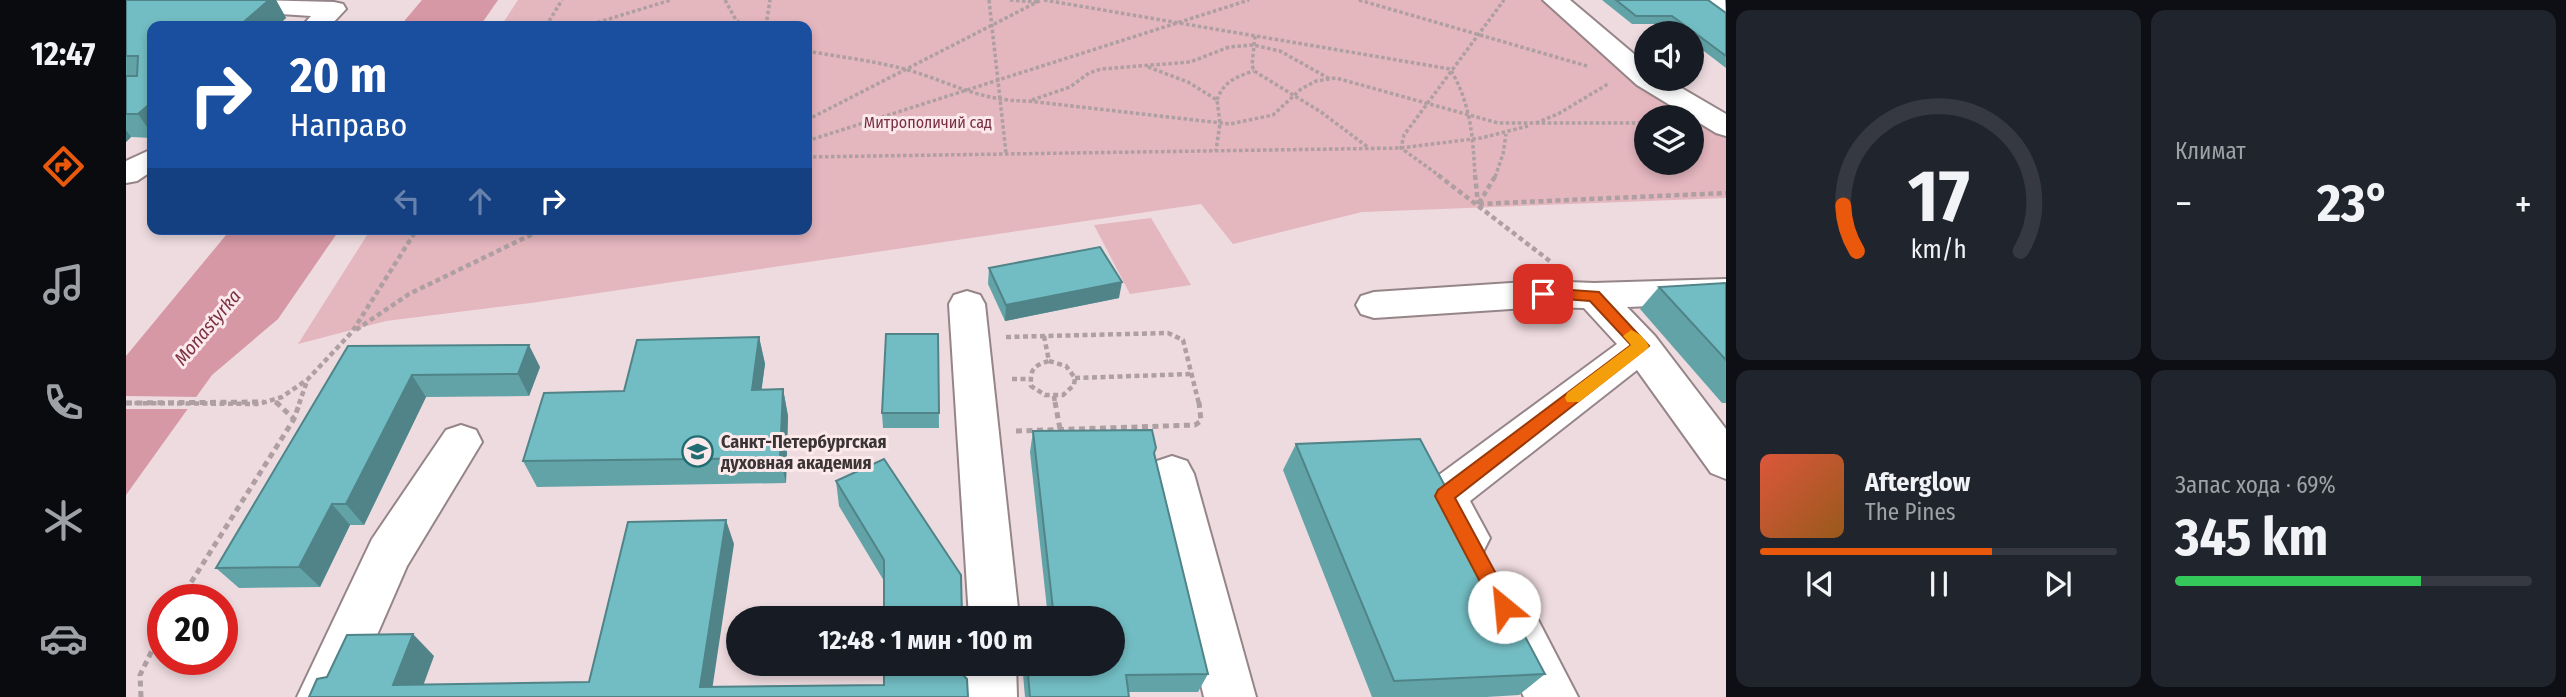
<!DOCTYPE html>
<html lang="ru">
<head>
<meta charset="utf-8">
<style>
  :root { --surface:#171b24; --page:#20242c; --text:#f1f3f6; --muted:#9ea1a6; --line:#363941; --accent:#ea580c }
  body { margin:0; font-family:"Fira Sans Condensed",sans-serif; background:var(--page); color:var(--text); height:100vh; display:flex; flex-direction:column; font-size:26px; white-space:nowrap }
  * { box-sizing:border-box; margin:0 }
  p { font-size:23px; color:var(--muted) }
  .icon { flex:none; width:38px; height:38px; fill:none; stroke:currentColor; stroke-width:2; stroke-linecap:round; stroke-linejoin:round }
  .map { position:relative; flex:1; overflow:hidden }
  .sheet { display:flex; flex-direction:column; gap:10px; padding:10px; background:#0d0f14; width:840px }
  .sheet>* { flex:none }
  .hud { position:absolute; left:21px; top:21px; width:665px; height:214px; border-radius:14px; box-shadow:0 4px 10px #0003; background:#1a4fa0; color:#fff; overflow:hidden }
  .buttons { position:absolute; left:1508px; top:21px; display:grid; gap:14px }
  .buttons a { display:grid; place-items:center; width:70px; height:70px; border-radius:50%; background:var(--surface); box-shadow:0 4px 10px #0003; font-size:35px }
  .speed { position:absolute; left:21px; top:584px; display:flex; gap:14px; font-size:35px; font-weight:700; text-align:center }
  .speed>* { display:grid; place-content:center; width:91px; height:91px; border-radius:50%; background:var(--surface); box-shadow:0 4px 10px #0003; line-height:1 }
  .speed .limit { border:10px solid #d22; background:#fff; color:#111 }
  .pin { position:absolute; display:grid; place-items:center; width:60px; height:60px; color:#fff; margin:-30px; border-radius:14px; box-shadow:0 4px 10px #0006 }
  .me { position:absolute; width:77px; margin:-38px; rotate:332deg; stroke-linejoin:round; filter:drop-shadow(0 0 5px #0008) }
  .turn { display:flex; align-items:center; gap:24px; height:147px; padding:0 28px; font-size:32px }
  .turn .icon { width:91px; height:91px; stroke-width:2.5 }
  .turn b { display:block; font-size:49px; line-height:60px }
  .lanes { display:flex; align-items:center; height:66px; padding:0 28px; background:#0003; justify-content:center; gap:35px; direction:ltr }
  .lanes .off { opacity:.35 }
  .big { font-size:52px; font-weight:700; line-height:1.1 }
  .sheet .card { flex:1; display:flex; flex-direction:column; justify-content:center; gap:10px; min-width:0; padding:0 24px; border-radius:14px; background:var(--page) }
  .sheet .dial { align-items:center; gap:0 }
  .dial svg { height:182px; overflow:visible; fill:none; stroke:var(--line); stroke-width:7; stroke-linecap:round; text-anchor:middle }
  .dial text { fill:var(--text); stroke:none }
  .song { display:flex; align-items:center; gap:21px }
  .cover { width:84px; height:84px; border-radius:10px; background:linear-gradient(135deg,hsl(10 70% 55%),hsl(30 70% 35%)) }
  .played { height:7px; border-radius:4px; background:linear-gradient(90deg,var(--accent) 65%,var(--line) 65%) }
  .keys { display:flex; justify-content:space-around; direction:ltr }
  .heat { display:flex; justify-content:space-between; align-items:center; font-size:38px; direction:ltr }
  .charge { height:10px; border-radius:5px; background:linear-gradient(90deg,#34c759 69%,var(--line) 0) }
  .sheet .tiles { flex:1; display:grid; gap:10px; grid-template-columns:repeat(2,1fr) }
  .trip { position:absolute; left:600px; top:606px; width:399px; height:70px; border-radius:35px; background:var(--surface); box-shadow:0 4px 10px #0003; font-weight:700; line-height:70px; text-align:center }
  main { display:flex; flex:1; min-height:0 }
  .tabs { display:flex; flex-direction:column; width:126px; justify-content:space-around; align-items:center; background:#090b0e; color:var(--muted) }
  .tabs .icon { width:49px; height:49px }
  .tabs .selected { color:var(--accent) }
  .tabs b { font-size:32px; color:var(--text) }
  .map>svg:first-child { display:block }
  .green { fill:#e4b6be; fill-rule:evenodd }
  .water { fill:#d598a4 }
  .pier { fill:#eedbdf }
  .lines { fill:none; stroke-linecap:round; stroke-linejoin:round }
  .minor-casing { stroke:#968588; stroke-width:4 }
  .path-far2 { stroke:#ae9fa2; stroke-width:3.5; stroke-dasharray:3.5 2.5; stroke-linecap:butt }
  .path-far1 { stroke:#ae9fa2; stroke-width:4.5; stroke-dasharray:5 3.5; stroke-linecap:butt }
  .path { stroke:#ae9fa2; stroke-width:5; stroke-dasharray:6 4.5; stroke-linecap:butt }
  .minor { fill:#fff; fill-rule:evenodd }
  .wall { fill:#62a3a8 }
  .shaded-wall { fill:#508488 }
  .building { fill:#72bdc3; stroke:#508488; stroke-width:2 }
  .route { fill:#ea580c; stroke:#983908; stroke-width:2 }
  .slow { fill:#f59e0b }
  .labels { text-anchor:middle; stroke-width:6; stroke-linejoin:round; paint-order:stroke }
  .far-park-label { font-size:16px; fill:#792f43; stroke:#fbe9ec }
  .poi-label { font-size:18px; font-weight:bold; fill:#3b3435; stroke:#fbe9ec; text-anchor:start }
  .water-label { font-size:19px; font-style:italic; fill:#7c3245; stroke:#fbe9ec }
</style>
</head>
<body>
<main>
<nav class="tabs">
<b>12:47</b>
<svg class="icon selected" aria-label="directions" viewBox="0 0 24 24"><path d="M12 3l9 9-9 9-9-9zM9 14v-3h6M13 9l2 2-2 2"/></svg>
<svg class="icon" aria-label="music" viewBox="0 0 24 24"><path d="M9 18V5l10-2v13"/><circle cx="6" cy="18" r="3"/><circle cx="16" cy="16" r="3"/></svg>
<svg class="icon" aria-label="phone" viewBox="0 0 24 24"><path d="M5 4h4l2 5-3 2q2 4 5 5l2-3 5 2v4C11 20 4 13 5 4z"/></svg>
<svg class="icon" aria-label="climate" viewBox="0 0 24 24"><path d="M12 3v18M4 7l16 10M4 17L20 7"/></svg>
<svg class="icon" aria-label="car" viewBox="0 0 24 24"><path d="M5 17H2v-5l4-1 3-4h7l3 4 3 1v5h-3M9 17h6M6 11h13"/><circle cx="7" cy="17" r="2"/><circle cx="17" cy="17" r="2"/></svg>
</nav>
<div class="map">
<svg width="1600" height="697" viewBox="0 0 1600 697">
  <rect width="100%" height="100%" fill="#eedbdf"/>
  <g class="green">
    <path d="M392,0H1419L1517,85L1600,136V198L1236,212L1107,244L1075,204L405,303L260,321L172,344L245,229H681V26H375ZM1521,117H1566V163H1521Z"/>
    <path d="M1025,218L1065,285L1004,294L968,225Z"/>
  </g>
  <g class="water">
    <path d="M296,0H372L354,26H274Z"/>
    <path d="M105,229H214L152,319L86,375L0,495V356Z"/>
  </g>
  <path class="pier" d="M0,396L75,397L66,409H0Z"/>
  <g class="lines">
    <defs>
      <g id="minor">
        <path d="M128,0L208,2L217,4L220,9L204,26H176L185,16L125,12L122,7Z"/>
        <path d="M1417,0H1444L1521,65V79H1540L1600,114V136L1590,133L1511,85Z"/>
        <path d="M1571,0H1599L1600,19L1591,17Z"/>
        <path d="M26,149V171L11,181L0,183V161Z"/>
        <path d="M1600,279V303L1501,307L1529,336L1600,429V479L1585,473L1511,370L1344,501L1364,538L1357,552L1341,558L1325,552L1296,496L1302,483L1491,344L1458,308L1417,307L1248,318L1235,314L1230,305L1235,296L1248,292L1417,281L1468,283Z"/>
        <path d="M841,291L854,295L859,304L893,618H843L823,304L828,295Z"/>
        <path d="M335,425L350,430L356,442L281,566L224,697H171L246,539L320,430Z"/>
        <path d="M1046,456L1061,461L1068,474L1130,697H1078L1024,474L1031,461Z"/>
        <path d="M1391,607L1409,614L1452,697H1398L1366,631L1373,614Z"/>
        <path d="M838,663H890L891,697H839Z"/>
      </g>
    </defs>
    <use href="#minor" class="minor-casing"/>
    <g class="path-far2">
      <path d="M599,0L610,20L618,26"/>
      <path d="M863,0L880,153"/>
      <path d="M884,0L911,2"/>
      <path d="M918,0L1324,69C1345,103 1347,138 1349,177"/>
      <path d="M1233,0L1461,66"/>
      <path d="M420,26L436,0"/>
      <path d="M460,26L545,0"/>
      <path d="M640,26L644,0"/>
      <path d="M1129,36L1126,65L1128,71L1195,112L1243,148"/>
      <path d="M681,51C714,57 750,61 782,70C827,83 853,101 902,101L1104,124L1147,115L1175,89L1190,81L1210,78L1372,123H1521"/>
      <path d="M1022,67L1062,82L1091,100L1094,123L1090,151"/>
      <path d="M906,100L944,87L963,73L975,69L1064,62L1103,47L1127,45L1154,51L1204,79"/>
      <path d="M1091,100C1097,82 1111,76 1128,71"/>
      <path d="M681,120L915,0"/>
      <path d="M1410,123L1432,114L1482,84"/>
      <path d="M681,141L1123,0"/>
      <path d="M681,157L1275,148L1355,138L1402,126"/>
      <path d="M1315,177L1275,148L1278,135L1378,0"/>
      <path d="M1369,177L1377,154L1380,134"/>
    </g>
    <g class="path-far1">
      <path d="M1312,175L1425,262"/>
      <path d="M1349,175L1352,204"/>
      <path d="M1353,203L1370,175"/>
      <path d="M1353,204L1600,193"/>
      <path d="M230,330L283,294L417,229"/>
      <path d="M918,336L923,361"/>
      <path d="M880,337L1042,333L1057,340L1073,404"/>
      <path d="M923,361L940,366L949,378L948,385L937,395H919L905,386C904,369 907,366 923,361Z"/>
      <path d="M949,378L1066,374"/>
      <path d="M886,379H902"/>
      <path d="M928,396L929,404"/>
      <path d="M149,402L153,404"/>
      <path d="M0,403L133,404L156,397L182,379L226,332L291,229"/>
      <path d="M173,404L181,381"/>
    </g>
    <g class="path">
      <path d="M150,402L168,419"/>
      <path d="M929,402L934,429"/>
      <path d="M0,403L138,402"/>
      <path d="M890,431L1069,425L1075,421L1073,402"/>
      <path d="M54,600L168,419L174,402"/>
      <path d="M15,697L14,675L37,628"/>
    </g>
    <use href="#minor" class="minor"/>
  </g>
  <g class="wall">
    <path d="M0,0H150L160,18L151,26H26V138L5,137L0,142Z"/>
    <path d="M1476,0H1582L1600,13V68L1566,42V33H1554L1541,24H1506Z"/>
    <path d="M863,268L993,298L879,321L862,284Z"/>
    <path d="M1600,283V403H1596L1514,309L1533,287Z"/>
    <path d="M812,334L813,428H757L756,413Z"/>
    <path d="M633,337L639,364L635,390L657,389L662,416L660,483L411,487L397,461L498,391Z"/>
    <path d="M222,346L414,367L403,396L300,397L238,525H224L194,587L113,588L90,568Z"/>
    <path d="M907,431L1028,454L1082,674L1072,692H1003V697H899L896,663H987V618H922L904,452Z"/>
    <path d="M1170,444L1419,674L1393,695L1360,697H1246L1157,470Z"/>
    <path d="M710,481L836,618L758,581L713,506Z"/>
  </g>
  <g class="shaded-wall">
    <path d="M143,0H150L160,18L151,26H113Z"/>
    <path d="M26,102V134L12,114Z"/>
    <path d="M0,130L5,137L0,142Z"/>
    <path d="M996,282L993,298L879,321L880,305Z"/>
    <path d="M633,337L639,364L632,417L626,390Z"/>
    <path d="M403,345L414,367L403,396L392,374Z"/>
    <path d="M286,375L300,397L238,525L220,504Z"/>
    <path d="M657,389L662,416L660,483L654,458Z"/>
    <path d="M206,504L224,525L194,587L173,567Z"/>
    <path d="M600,520L608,544L585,697L574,687Z"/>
    <path d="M287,634L308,656L293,697L267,685Z"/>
  </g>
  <g class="building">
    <path d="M0,0H143L113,26H26V102L12,114H0V76H11L12,56H0Z"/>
    <path d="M1490,0H1582L1600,13V56L1546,16H1510Z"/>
    <path d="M974,247L996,282L880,305L863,268Z"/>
    <path d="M1600,283V360L1533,287Z"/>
    <path d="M760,334H812L813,413H756Z"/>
    <path d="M633,337L626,390L657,389L654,458L397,461L418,393L498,391L511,340Z"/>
    <path d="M403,345L392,374L286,375L220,504H206L173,567L90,568L222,346Z"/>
    <path d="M1026,430L1030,448L1028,453L1082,674L1000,675L1003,697H904L901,663H987V618H928L907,431Z"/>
    <path d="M1294,439L1419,674L1268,681L1170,444Z"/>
    <path d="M758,459L835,575L836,618H758V560L710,481Z"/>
    <path d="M600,520L574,687L758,685V663H838V676L841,679L842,697H183L191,679L201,677L221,635L287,634L267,685L463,682L502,522Z"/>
  </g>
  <path class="route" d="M1417,288L1473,292L1523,346L1329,498L1388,607L1385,614L1378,617L1371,614L1309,496L1312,490L1505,345L1464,301L1412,297L1409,294Z"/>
  <path class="slow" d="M1505,330C1513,333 1519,339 1523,346L1520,350L1453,402H1441L1439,398L1441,393L1505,345L1497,336Z"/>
  <defs>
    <symbol id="university-ring" viewBox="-11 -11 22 22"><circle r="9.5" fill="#fbe9ec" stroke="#206c71" stroke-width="1.5"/><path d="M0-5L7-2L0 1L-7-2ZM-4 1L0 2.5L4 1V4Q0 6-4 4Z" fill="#206c71"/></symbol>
  </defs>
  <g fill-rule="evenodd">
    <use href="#university-ring" x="554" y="434" width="35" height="35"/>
  </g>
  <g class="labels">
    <g class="far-park-label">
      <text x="802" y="128">Митрополичий сад</text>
    </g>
    <g class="poi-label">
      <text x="595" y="448">Санкт-Петербургская<tspan x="595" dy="21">духовная академия</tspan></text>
    </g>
    <g class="water-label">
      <text transform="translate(81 327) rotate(-50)" y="7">Monastyrka</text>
    </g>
  </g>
</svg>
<div class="buttons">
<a><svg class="icon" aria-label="sound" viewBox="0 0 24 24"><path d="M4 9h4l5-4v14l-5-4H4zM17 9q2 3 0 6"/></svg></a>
<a><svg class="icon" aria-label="layers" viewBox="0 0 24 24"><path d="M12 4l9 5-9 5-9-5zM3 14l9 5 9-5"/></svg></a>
</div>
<div class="speed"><div class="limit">20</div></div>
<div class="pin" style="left:1417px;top:294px;background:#d93025"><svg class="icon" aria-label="arrive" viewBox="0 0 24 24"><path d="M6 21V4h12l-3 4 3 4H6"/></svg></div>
<svg class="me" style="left:1378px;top:607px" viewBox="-20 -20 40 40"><circle r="19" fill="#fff"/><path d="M0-13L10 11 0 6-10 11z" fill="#ea580c"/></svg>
<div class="trip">12:48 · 1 мин · 100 m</div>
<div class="hud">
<div class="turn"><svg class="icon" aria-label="right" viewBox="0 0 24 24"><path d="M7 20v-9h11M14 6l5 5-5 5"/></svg><div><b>20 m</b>Направо</div></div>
<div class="lanes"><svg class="icon off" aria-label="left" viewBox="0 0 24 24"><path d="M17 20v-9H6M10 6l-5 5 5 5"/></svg><svg class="icon off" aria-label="ahead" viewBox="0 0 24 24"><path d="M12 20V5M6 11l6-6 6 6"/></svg><svg class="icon" aria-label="right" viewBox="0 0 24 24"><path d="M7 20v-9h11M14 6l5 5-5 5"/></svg></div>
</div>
</div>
<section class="sheet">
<div class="tiles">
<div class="card dial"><svg viewBox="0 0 100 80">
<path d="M14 69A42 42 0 1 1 86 69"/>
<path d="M14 69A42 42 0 0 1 8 49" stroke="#ea580c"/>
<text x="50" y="56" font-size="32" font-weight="700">17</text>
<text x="50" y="72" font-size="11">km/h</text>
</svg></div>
<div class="card"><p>Климат</p>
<div class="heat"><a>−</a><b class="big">23°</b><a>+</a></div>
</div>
<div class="card">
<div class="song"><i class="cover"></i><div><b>Afterglow</b><p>The Pines</p></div></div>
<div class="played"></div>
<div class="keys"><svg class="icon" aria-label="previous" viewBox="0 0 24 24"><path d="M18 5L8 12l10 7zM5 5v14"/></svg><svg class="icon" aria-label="pause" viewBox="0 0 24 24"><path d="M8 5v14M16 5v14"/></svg><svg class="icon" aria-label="next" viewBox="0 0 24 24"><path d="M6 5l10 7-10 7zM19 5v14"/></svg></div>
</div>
<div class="card"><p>Запас хода · 69%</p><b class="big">345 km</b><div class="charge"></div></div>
</div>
</section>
</main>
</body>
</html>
